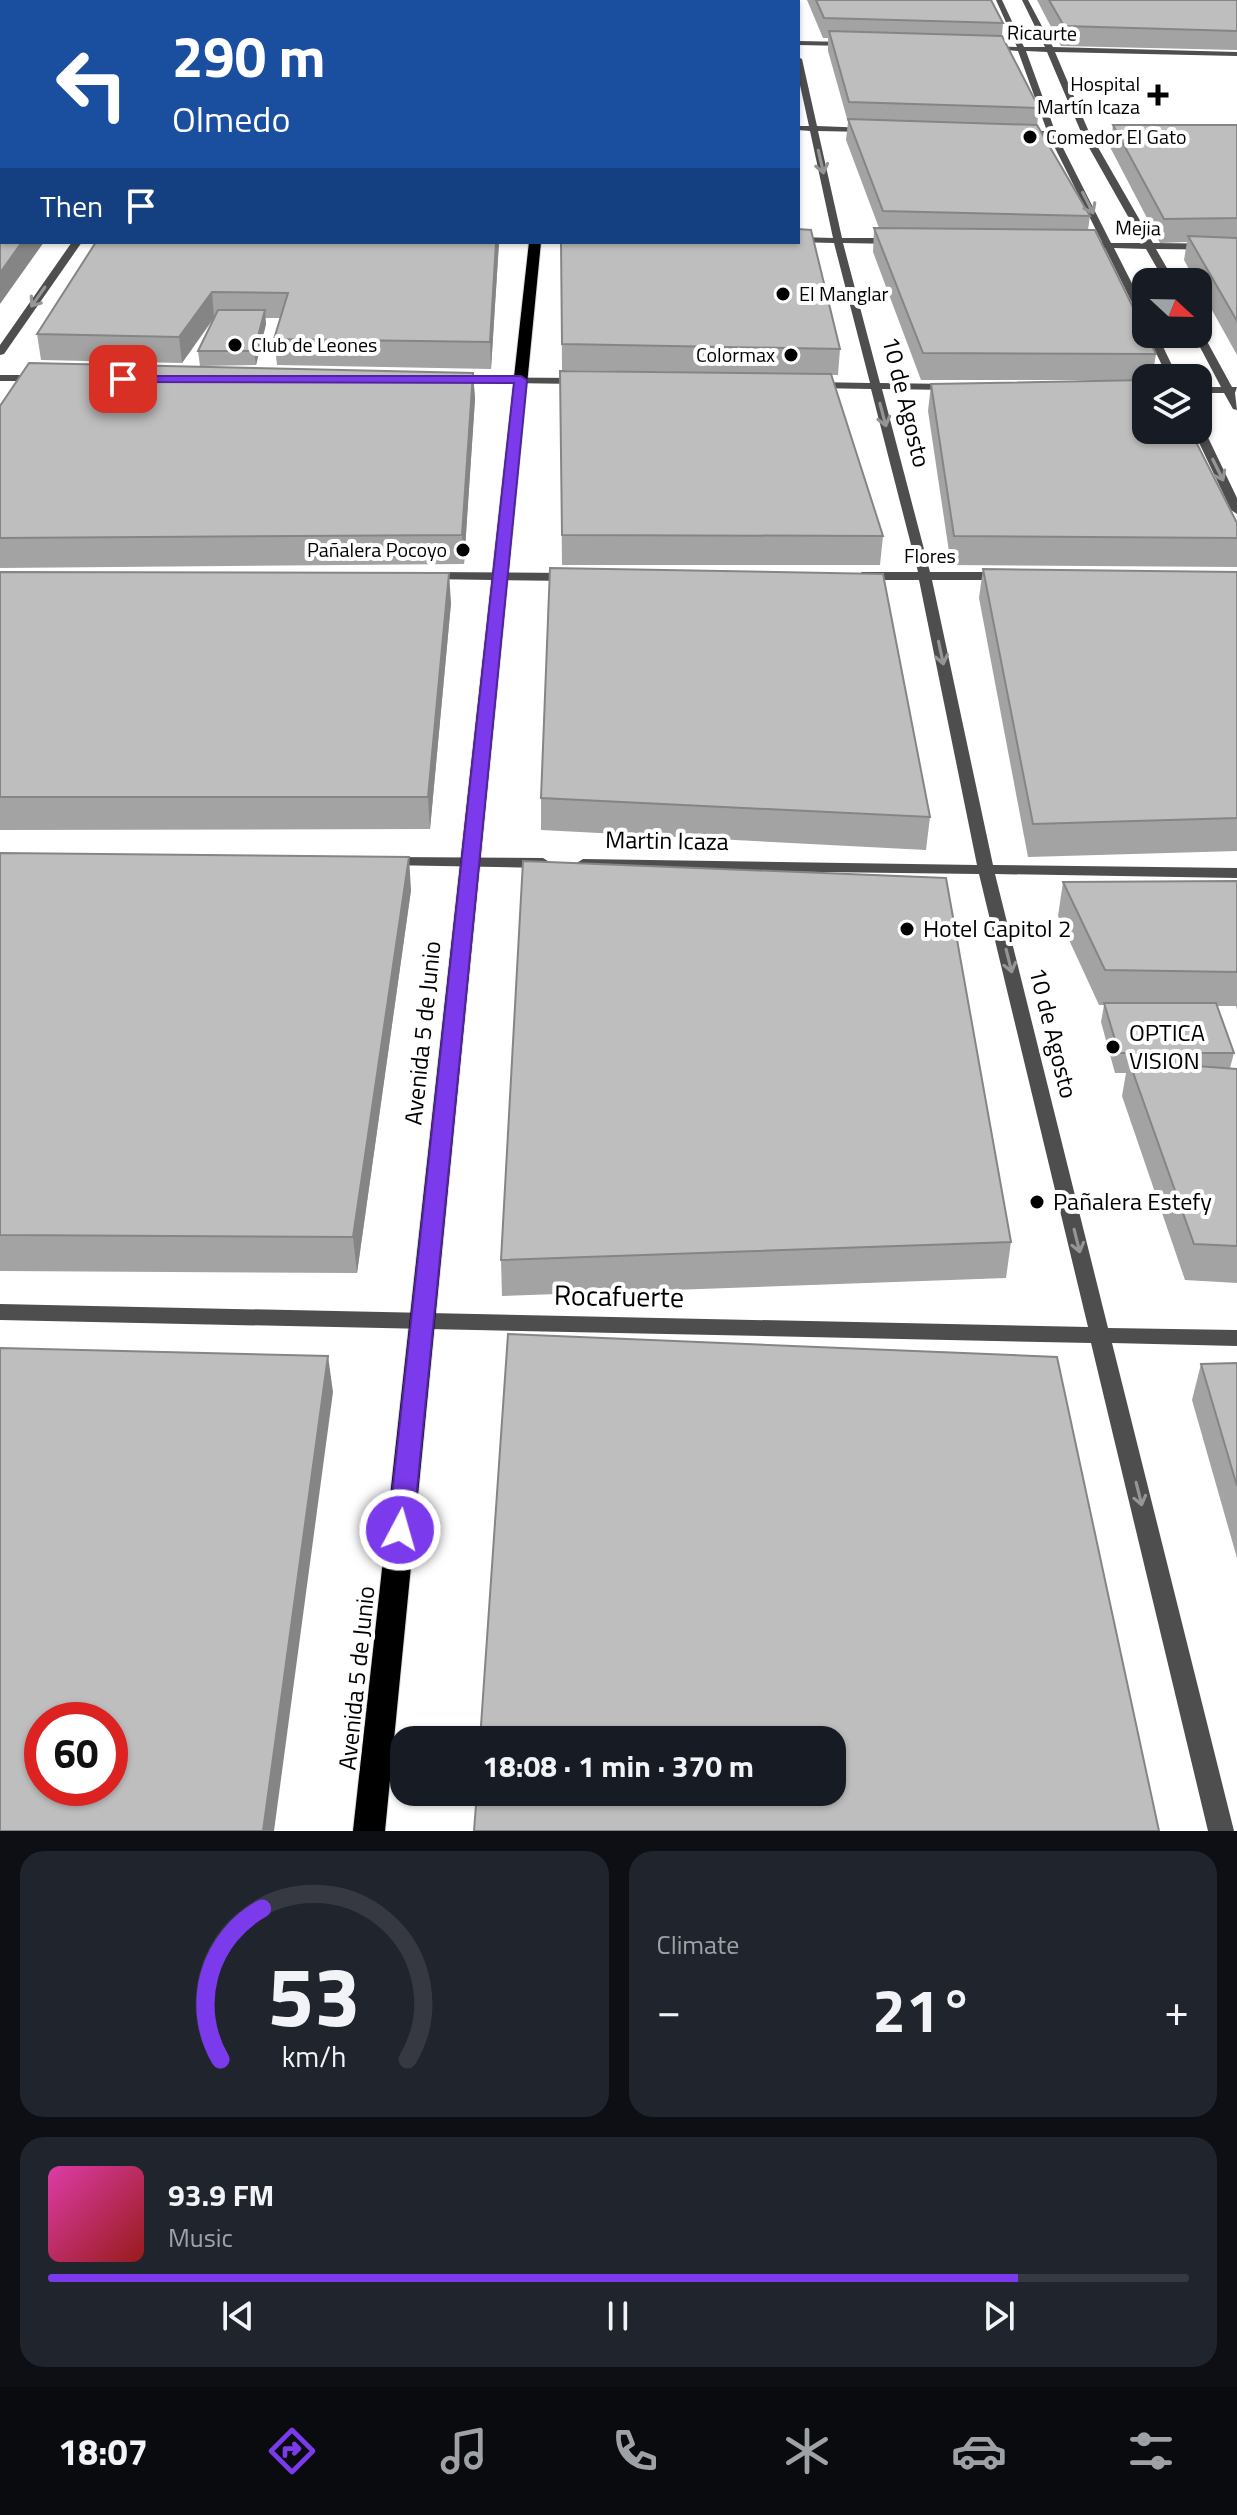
<!DOCTYPE html>
<html lang="en">
<head>
<meta charset="utf-8">
<style>
  :root { --surface:#171b24; --page:#20242c; --text:#f1f3f6; --muted:#9ea1a6; --line:#363941; --accent:#7c3aed }
  body { margin:0; font-family:"Titillium Web",sans-serif; background:var(--page); color:var(--text); height:100vh; display:flex; flex-direction:column; font-size:30px; white-space:nowrap }
  * { box-sizing:border-box; margin:0 }
  p { font-size:26px; color:var(--muted) }
  .icon { flex:none; width:44px; height:44px; fill:none; stroke:currentColor; stroke-width:2; stroke-linecap:round; stroke-linejoin:round }
  .map { position:relative; height:1831px; overflow:hidden }
  .details { display:flex; flex-direction:column; gap:20px; padding:20px; background:#0d0f14; flex:1 }
  .details>* { flex:none }
  .guide { position:absolute; left:0px; top:0px; width:800px; height:244px; box-shadow:0 2px 6px #0004; background:#1a4fa0; color:#fff; overflow:hidden }
  .needle { width:52px; rotate:112deg }
  .tools { position:absolute; left:1132px; top:268px; display:grid; gap:16px }
  .tools a { display:grid; place-items:center; width:80px; height:80px; border-radius:16px; background:var(--surface); box-shadow:0 2px 6px #0004; font-size:40px }
  .speed { position:absolute; left:24px; top:1702px; display:flex; gap:16px; font-size:40px; font-weight:700; text-align:center }
  .speed>* { display:grid; place-content:center; width:104px; height:104px; border-radius:50%; background:var(--surface); box-shadow:0 2px 6px #0004; line-height:1 }
  .speed .limit { border:12px solid #d22; background:#fff; color:#111 }
  .pin { position:absolute; display:grid; place-items:center; width:68px; height:68px; color:#fff; margin:-34px; border-radius:16px; box-shadow:0 4px 12px #0006 }
  .me { position:absolute; width:88px; margin:-44px; rotate:6deg; stroke-linejoin:round; filter:drop-shadow(0 0 6px #0008) }
  .turn { display:flex; align-items:center; gap:28px; height:168px; padding:0 40px; font-size:36px }
  .turn .icon { width:104px; height:104px; stroke-width:2.5 }
  .turn b { display:block; font-size:56px; line-height:68px }
  .then { display:flex; align-items:center; height:76px; padding:0 40px; background:#0003; gap:16px; font-size:30px }
  .big { font-size:60px; font-weight:700; line-height:1.1 }
  .details .card { flex:1; display:flex; flex-direction:column; justify-content:center; gap:12px; min-width:0; padding:0 28px; border-radius:24px; background:var(--page) }
  .details .dial { align-items:center; gap:0 }
  .dial svg { height:208px; overflow:visible; fill:none; stroke:var(--line); stroke-width:7; stroke-linecap:round; text-anchor:middle }
  .dial text { fill:var(--text); stroke:none }
  .song { display:flex; align-items:center; gap:24px }
  .cover { width:96px; height:96px; border-radius:12px; background:linear-gradient(135deg,hsl(320 70% 55%),hsl(0 70% 35%)) }
  .played { height:8px; border-radius:4px; background:linear-gradient(90deg,var(--accent) 85%,var(--line) 85%) }
  .keys { display:flex; justify-content:space-around; direction:ltr }
  .heat { display:flex; justify-content:space-between; align-items:center; font-size:44px; direction:ltr }
  .details .tiles { flex:1; display:grid; gap:20px; grid-template-columns:1fr 1fr }
  .card:last-child { grid-column:span 2 }
  .trip { position:absolute; left:390px; top:1726px; width:456px; height:80px; border-radius:24px; background:var(--surface); box-shadow:0 2px 6px #0004; font-weight:700; line-height:80px; text-align:center }
  .menu { display:flex; height:128px; justify-content:space-around; align-items:center; background:#090b0e; color:var(--muted) }
  .menu .icon { width:56px; height:56px }
  .menu .selected { color:var(--accent) }
  .menu b { font-size:36px; color:var(--text) }
  .map>svg:first-child { display:block }
  .lines { fill:none; stroke-linecap:round; stroke-linejoin:round }
  .primary-casing { stroke:#dbdbdb; stroke-width:2 }
  .street { fill:#4e4e4e; fill-rule:evenodd }
  .primary { fill:#000; fill-rule:evenodd }
  .wall { fill:#a3a3a3 }
  .shaded-wall { fill:#858585 }
  .building { fill:#bebebe; stroke:#858585; stroke-width:2; fill-rule:evenodd }
  .oneway { stroke:#959595 }
  .route { fill:#7c3aed; stroke:#51269a; stroke-width:2 }
  .poi-dot { fill:#000; stroke:#fff; stroke-width:3 }
  .labels { text-anchor:middle; stroke-width:8; stroke-linejoin:round; paint-order:stroke }
  .far-street-label { font-size:20px; fill:#000; stroke:#fff }
  .far-poi-label { font-size:20px; fill:#000; stroke:#fff; text-anchor:end }
  .street-label { font-size:24px; fill:#000; stroke:#fff }
  .poi-label { font-size:24px; fill:#000; stroke:#fff; text-anchor:start }
  .near-street-label { font-size:28px; fill:#000; stroke:#fff }
</style>
</head>
<body>
<div class="map">
<svg width="1237" height="1831" viewBox="0 0 1237 1831">
  <rect width="100%" height="100%" fill="#fff"/>
  <g class="lines">
    <defs>
      <path id="primary" d="M529,242H541L385,1831H353Z"/>
    </defs>
    <use href="#primary" class="primary-casing"/>
    <g class="street">
      <rect x="780" y="0" width="6" height="2"/>
      <path d="M996,0H1002L1024,47H1045L1022,0H1028L1053,47L1237,52V56L1055,52L1089,132L1132,133L1136,135L1132,137H1092L1153,243L1237,244V250L1156,249L1175,282H1165L1146,249L1114,248L1146,311V324L1141,321L1105,248H1083L1078,245L1083,242H1102L1049,136L1024,135L1020,133L1024,131H1047L1018,51L983,48L987,46L1017,47ZM1026,51L1047,52L1081,132L1055,131ZM1057,136L1083,137L1143,243H1111Z"/>
      <path d="M798,41L848,42L852,44L848,46L798,45Z"/>
      <path d="M798,57L802,59L817,126L868,128L872,130L868,132L818,131L842,238H895L900,241L895,244L843,243L880,383L950,384L955,387L950,390L882,389L930,572H1002L1008,576L1002,580H932L993,865L1237,868V878L995,874L1108,1328L1237,1330V1346L1112,1343L1234,1831H1208L1091,1343L0,1320V1304L1088,1327L979,874L583,869L575,864L583,859L977,865L919,580H862L856,576L862,572H918L871,389L814,388L809,385L814,382L870,383L834,243L795,242H798V237L833,238L810,131L798,130V126H809L798,76Z"/>
      <path d="M72,242H82L4,354L0,355V345Z"/>
      <path d="M1198,331L1203,334L1232,387H1237L1235,393L1237,410L1233,409L1224,393H1198V387H1221L1193,334H1198Z"/>
      <path d="M1147,334H1157L1178,378H1168Z"/>
      <path d="M0,375H38L43,378L38,381H0Z"/>
      <path d="M454,377L578,378L583,381L578,384L450,382L449,380Z"/>
      <path d="M1198,426L1204,429L1237,498V514L1231,510L1193,430H1198Z"/>
      <path d="M430,572L570,573L576,577L570,581L426,579L424,576Z"/>
      <path d="M391,857L543,858L551,863L543,868L386,865L383,862L386,859Z"/>
    </g>
    <use href="#primary" class="primary"/>
  </g>
  <g class="wall">
    <path d="M0,0H217L216,2H2V213H0Z"/>
    <path d="M807,0H991L1003,23L1002,36L1039,108L1037,126L1090,216L1088,230L1156,354L1152,378H1146V430L1237,523V567L951,565L928,411L931,384L1120,380H921L873,252L874,228H879L846,140L848,122L828,51V38H823Z"/>
    <path d="M1037,0H1237V50L1061,46Z"/>
    <path d="M1113,125H1237V355L1198,285V282H1196L1184,260L1187,242L1160,243L1110,147Z"/>
    <path d="M96,242H499L491,369L277,365L274,339L280,318H265L266,324L256,365L200,366L198,351L215,317L182,363L41,360L37,334Z"/>
    <path d="M561,242L840,349L838,375H831L883,536L880,565H562L560,371L740,373L562,370Z"/>
    <path d="M473,373L475,399L464,564L0,568V406Z"/>
    <path d="M983,569L1237,572V851L1028,857L979,598Z"/>
    <path d="M0,572L451,603L430,829L0,830Z"/>
    <path d="M541,798L930,817L926,850L541,830Z"/>
    <path d="M0,853L411,890L357,1273L0,1271Z"/>
    <path d="M1237,881V1010L1236,1006H1217L1234,1053L1230,1068L1237,1069V1283L1185,1280L1122,1096L1126,1073H1115L1101,1022L1104,1005H1099L1058,916L1063,882Z"/>
    <path d="M1011,1242L1006,1278L502,1296L501,1260Z"/>
    <path d="M1237,1363V1558L1192,1400L1201,1364Z"/>
  </g>
  <g class="shaded-wall">
    <path d="M202,0H217L216,2H201Z"/>
    <path d="M22,242H44L0,304V273Z"/>
    <path d="M496,242H499L491,369L490,342Z"/>
    <path d="M212,292L214,317L182,363L179,337Z"/>
    <path d="M265,310L266,324L256,365L254,351Z"/>
    <path d="M473,373L475,399L464,564L462,535Z"/>
    <path d="M449,573L451,603L430,829L428,797Z"/>
    <path d="M409,857L411,890L357,1273L353,1237Z"/>
    <path d="M328,1356L333,1392L274,1831H263Z"/>
  </g>
  <g class="building">
    <path d="M0,0H202L201,2H2V10H0Z"/>
    <path d="M250,0H528V2H249Z"/>
    <path d="M577,0H756L757,2H577Z"/>
    <path d="M816,0H991L1003,23L824,18Z"/>
    <path d="M1049,0H1237V31L1064,26Z"/>
    <rect x="0" y="19" width="2" height="75"/>
    <path d="M829,31L1002,36L1039,108L849,102Z"/>
    <path d="M0,109L2,110V190H0Z"/>
    <path d="M848,119L1037,125L1090,216L883,211Z"/>
    <path d="M1113,125H1237V218L1164,219Z"/>
    <path d="M0,214H2V242H22L0,273Z"/>
    <path d="M874,228L1095,230L1156,354L923,353Z"/>
    <path d="M798,229L811,230L840,349L562,344L561,242H798Z"/>
    <path d="M1188,236L1237,238V321Z"/>
    <path d="M96,242H496L490,342L274,339L288,293L212,292L179,337L37,334Z"/>
    <path d="M218,310H265L254,351H198Z"/>
    <path d="M29,363L473,373L462,535L0,538V406Z"/>
    <path d="M560,371L831,374L883,536L562,535Z"/>
    <path d="M1146,380V430H1190L1237,523V538L954,536L931,384Z"/>
    <path d="M550,568L883,574L930,817L541,798Z"/>
    <path d="M983,569L1237,572V818L1033,824Z"/>
    <path d="M0,572L449,573L428,797H0Z"/>
    <path d="M0,853L409,857L353,1237L0,1235Z"/>
    <path d="M523,861L946,878L1011,1242L501,1260Z"/>
    <path d="M1237,881V972L1105,970L1063,882Z"/>
    <path d="M1104,1003H1216L1234,1053H1119Z"/>
    <path d="M1129,1061L1237,1069V1246L1194,1244Z"/>
    <path d="M508,1334L1057,1357L1159,1831H474L477,1792H832V1740H480Z"/>
    <path d="M0,1348L328,1356L263,1831H0ZM42,1720H110V1788H42Z"/>
    <path d="M1237,1363V1486L1201,1364Z"/>
  </g>
  <defs><path id="oneway-shaft" d="M-6 0H5M1.5-3L5.5 0L1.5 3" fill="none" stroke-width="1.6" stroke-linecap="round" stroke-linejoin="round" transform="scale(2)"/></defs>
  <g class="oneway">
    <use href="#oneway-shaft" transform="translate(821 162) rotate(77)"/>
    <use href="#oneway-shaft" transform="translate(1088 203) rotate(63)"/>
    <use href="#oneway-shaft" transform="translate(38 297) rotate(125)"/>
    <use href="#oneway-shaft" transform="translate(883 415) rotate(75)"/>
    <use href="#oneway-shaft" transform="translate(1218 470) rotate(64)"/>
    <use href="#oneway-shaft" transform="translate(941 653) rotate(78)"/>
    <use href="#oneway-shaft" transform="translate(1009 961) rotate(76)"/>
    <use href="#oneway-shaft" transform="translate(1077 1241) rotate(76)"/>
    <use href="#oneway-shaft" transform="translate(1139 1494) rotate(76)"/>
  </g>
  <path class="route" d="M119,376H521L527,380L413,1530L409,1537L400,1541L391,1537L388,1530L514,383L123,382L117,379Z"/>
  <g class="poi-dot">
    <path d="M1154 83h8v8h8v8h-8v8h-8v-8h-8v-8h8z"/>
    <circle cx="1030" cy="137" r="8"/>
    <circle cx="783" cy="294" r="8"/>
    <circle cx="235" cy="345" r="8"/>
    <circle cx="791" cy="355" r="8"/>
    <circle cx="463" cy="550" r="8"/>
    <circle cx="907" cy="929" r="8"/>
    <circle cx="1113" cy="1047" r="8"/>
    <circle cx="1037" cy="1202" r="8"/>
  </g>
  <g class="labels">
    <g class="far-street-label">
      <text transform="translate(1042 33) rotate(1)" y="7">Ricaurte</text>
      <text transform="translate(1138 228) rotate(1)" y="7">Mejia</text>
      <text x="930" y="563">Flores</text>
    </g>
    <g class="far-poi-label">
      <text x="1140" y="91">Hospital<tspan x="1140" dy="23">Martín Icaza</tspan></text>
      <text x="1046" y="144" text-anchor="start">Comedor El Gato</text>
      <text x="799" y="301" text-anchor="start">El Manglar</text>
      <text x="251" y="352" text-anchor="start">Club de Leones</text>
      <text x="775" y="362">Colormax</text>
      <text x="447" y="557">Pañalera Pocoyo</text>
    </g>
    <g class="street-label">
      <text transform="translate(906 402) rotate(76)" y="8">10 de Agosto</text>
      <text transform="translate(667 841) rotate(1)" y="8">Martin Icaza</text>
      <text transform="translate(423 1033) rotate(-84)" y="8">Avenida 5 de Junio</text>
      <text transform="translate(1053 1033) rotate(76)" y="8">10 de Agosto</text>
      <text transform="translate(357 1678) rotate(-84)" y="8">Avenida 5 de Junio</text>
    </g>
    <g class="poi-label">
      <text x="923" y="937">Hotel Capitol 2</text>
      <text x="1129" y="1041">OPTICA<tspan x="1129" dy="28">VISION</tspan></text>
      <text x="1053" y="1210">Pañalera Estefy</text>
    </g>
    <g class="near-street-label">
      <text transform="translate(619 1296) rotate(1)" y="10">Rocafuerte</text>
    </g>
  </g>
</svg>
<div class="tools">
<a><svg class="needle" viewBox="-14 -14 28 28"><path d="M0-13l5 13h-10z" fill="#e53935"/><path d="M0 13l5-13h-10z" fill="#9ea1a6"/></svg></a>
<a><svg class="icon" aria-label="layers" viewBox="0 0 24 24"><path d="M12 4l9 5-9 5-9-5zM3 14l9 5 9-5"/></svg></a>
</div>
<div class="speed"><div class="limit">60</div></div>
<div class="pin" style="left:123px;top:379px;background:#d93025"><svg class="icon" aria-label="arrive" viewBox="0 0 24 24"><path d="M6 21V4h12l-3 4 3 4H6"/></svg></div>
<svg class="me" style="left:400px;top:1530px" viewBox="-20 -20 40 40"><circle r="17" fill="#7c3aed" stroke="#fff" stroke-width="3"/><path d="M0-11L8 9 0 5-8 9z" fill="#fff"/></svg>
<div class="trip">18:08 · 1 min · 370 m</div>
<div class="guide">
<div class="turn"><svg class="icon" aria-label="left" viewBox="0 0 24 24"><path d="M17 20v-9H6M10 6l-5 5 5 5"/></svg><div><b>290 m</b>Olmedo</div></div>
<div class="then">Then<svg class="icon" aria-label="arrive" viewBox="0 0 24 24"><path d="M6 21V4h12l-3 4 3 4H6"/></svg></div>
</div>
</div>
<section class="details">
<div class="tiles">
<div class="card dial"><svg viewBox="0 0 100 80">
<path d="M14 69A42 42 0 1 1 86 69"/>
<path d="M14 69A42 42 0 0 1 30 11" stroke="#7c3aed"/>
<text x="50" y="56" font-size="32" font-weight="700">53</text>
<text x="50" y="72" font-size="11">km/h</text>
</svg></div>
<div class="card"><p>Climate</p>
<div class="heat"><a>−</a><b class="big">21°</b><a>+</a></div>
</div>
<div class="card">
<div class="song"><i class="cover"></i><div><b>93.9 FM</b><p>Music</p></div></div>
<div class="played"></div>
<div class="keys"><svg class="icon" aria-label="previous" viewBox="0 0 24 24"><path d="M18 5L8 12l10 7zM5 5v14"/></svg><svg class="icon" aria-label="pause" viewBox="0 0 24 24"><path d="M8 5v14M16 5v14"/></svg><svg class="icon" aria-label="next" viewBox="0 0 24 24"><path d="M6 5l10 7-10 7zM19 5v14"/></svg></div>
</div>
</div>
</section>
<nav class="menu">
<b>18:07</b>
<svg class="icon selected" aria-label="directions" viewBox="0 0 24 24"><path d="M12 3l9 9-9 9-9-9zM9 14v-3h6M13 9l2 2-2 2"/></svg>
<svg class="icon" aria-label="music" viewBox="0 0 24 24"><path d="M9 18V5l10-2v13"/><circle cx="6" cy="18" r="3"/><circle cx="16" cy="16" r="3"/></svg>
<svg class="icon" aria-label="phone" viewBox="0 0 24 24"><path d="M5 4h4l2 5-3 2q2 4 5 5l2-3 5 2v4C11 20 4 13 5 4z"/></svg>
<svg class="icon" aria-label="climate" viewBox="0 0 24 24"><path d="M12 3v18M4 7l16 10M4 17L20 7"/></svg>
<svg class="icon" aria-label="car" viewBox="0 0 24 24"><path d="M5 17H2v-5l4-1 3-4h7l3 4 3 1v5h-3M9 17h6M6 11h13"/><circle cx="7" cy="17" r="2"/><circle cx="17" cy="17" r="2"/></svg>
<svg class="icon" aria-label="filters" viewBox="0 0 24 24"><path d="M4 7h16M4 17h16"/><circle cx="9" cy="7" r="2"/><circle cx="15" cy="17" r="2"/></svg>
</nav>
</body>
</html>
